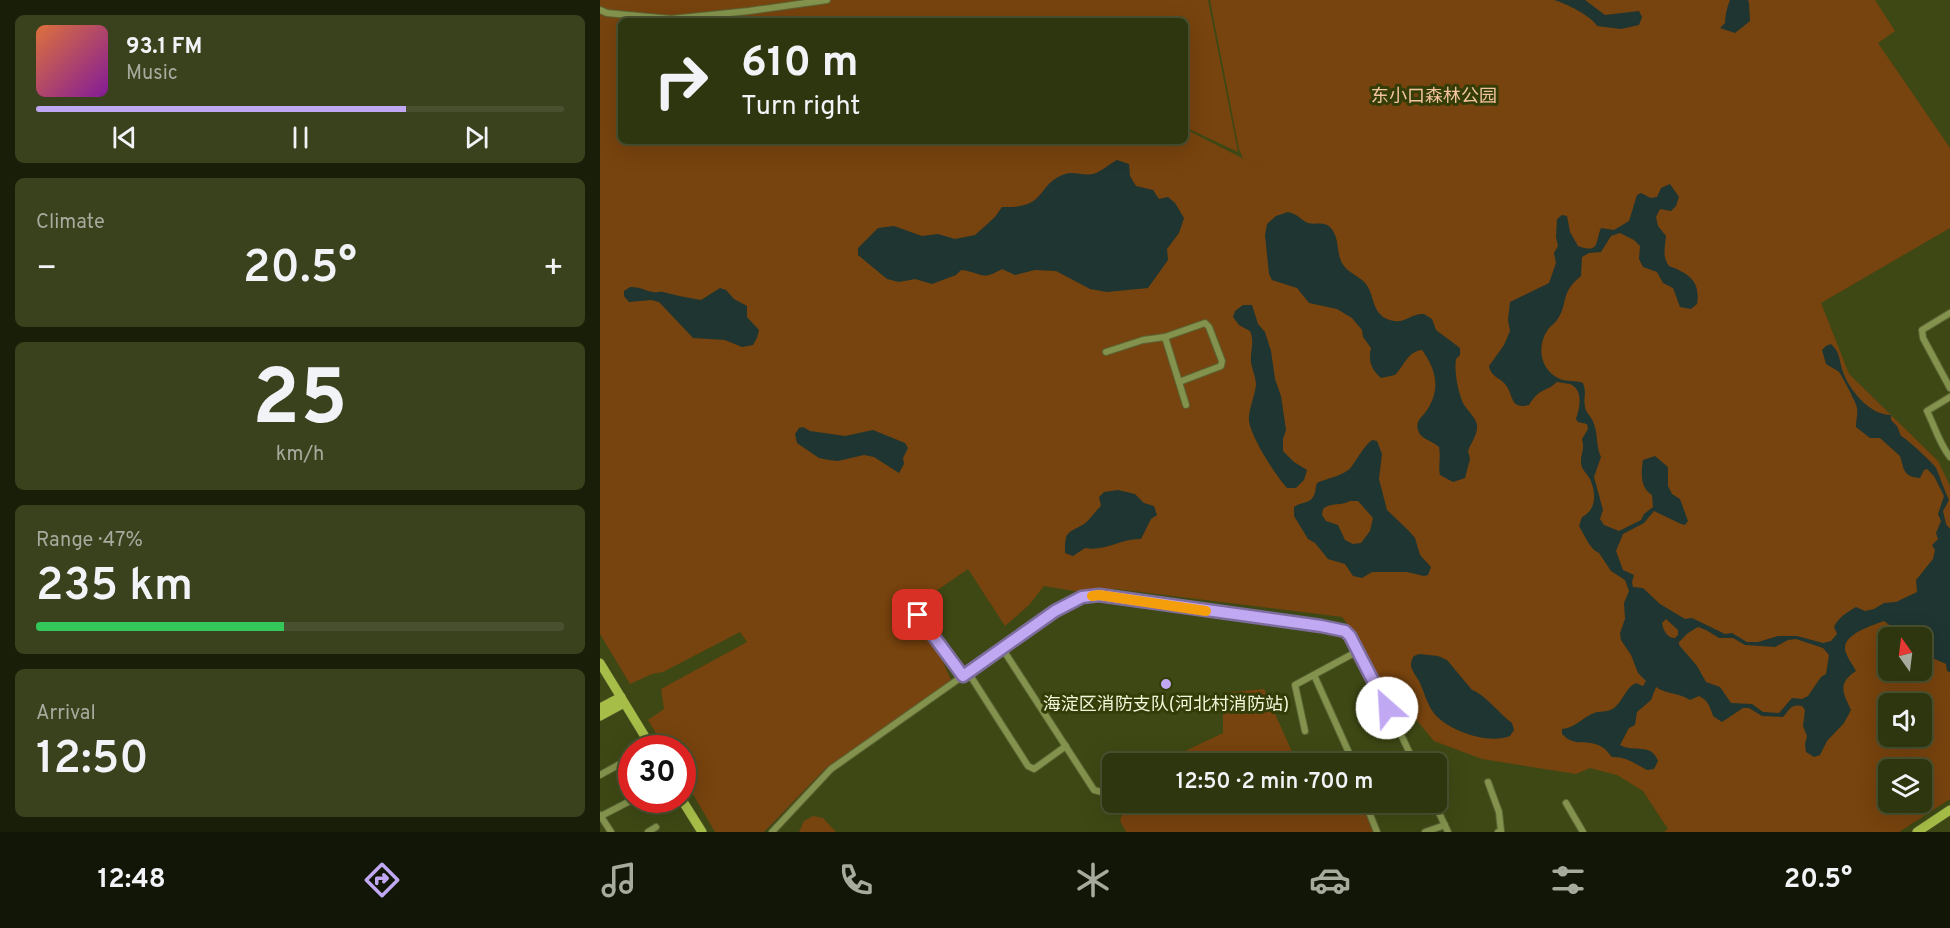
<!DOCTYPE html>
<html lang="en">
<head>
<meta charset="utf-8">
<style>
  :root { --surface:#2e360f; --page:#3a411d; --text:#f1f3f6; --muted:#a7ab9e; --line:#49502f; --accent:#c1a8f3 }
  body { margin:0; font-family:Overpass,"Noto Sans SC",sans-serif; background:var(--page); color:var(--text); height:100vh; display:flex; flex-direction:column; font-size:22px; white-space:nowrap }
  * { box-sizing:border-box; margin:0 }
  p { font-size:20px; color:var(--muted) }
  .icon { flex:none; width:33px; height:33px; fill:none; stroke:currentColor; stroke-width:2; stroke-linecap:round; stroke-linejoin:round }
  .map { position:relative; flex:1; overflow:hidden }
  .drawer { display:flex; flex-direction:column; gap:15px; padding:15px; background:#191e08; width:600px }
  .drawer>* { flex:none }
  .hud { position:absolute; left:18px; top:18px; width:570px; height:126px; border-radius:9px; box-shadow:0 6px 24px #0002,0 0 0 2px var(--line); background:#2e360f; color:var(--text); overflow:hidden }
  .needle { width:39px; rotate:346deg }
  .buttons { position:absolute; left:1278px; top:627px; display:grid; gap:12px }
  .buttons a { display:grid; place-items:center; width:54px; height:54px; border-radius:9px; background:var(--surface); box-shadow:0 6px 24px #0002,0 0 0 2px var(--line); font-size:30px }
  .speed { position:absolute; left:18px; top:735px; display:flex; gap:12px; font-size:30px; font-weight:700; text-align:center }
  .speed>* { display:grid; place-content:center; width:78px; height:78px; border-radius:50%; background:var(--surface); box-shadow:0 6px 24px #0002,0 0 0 2px var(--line); line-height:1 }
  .speed .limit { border:9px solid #d22; background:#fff; color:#111 }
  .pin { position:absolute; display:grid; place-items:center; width:51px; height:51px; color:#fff; margin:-26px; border-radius:12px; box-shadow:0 3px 9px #0006 }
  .me { position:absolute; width:66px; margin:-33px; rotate:334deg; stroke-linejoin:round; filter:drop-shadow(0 0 4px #0008) }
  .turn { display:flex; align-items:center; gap:21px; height:126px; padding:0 24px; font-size:27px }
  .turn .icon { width:78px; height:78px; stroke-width:2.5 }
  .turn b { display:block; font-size:42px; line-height:51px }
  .big { font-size:45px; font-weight:600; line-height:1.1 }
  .drawer .card { flex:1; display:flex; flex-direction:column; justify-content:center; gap:9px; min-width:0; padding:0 21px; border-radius:9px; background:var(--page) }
  .drawer .dial { align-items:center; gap:0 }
  .dial b { font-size:78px; line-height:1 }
  .song { display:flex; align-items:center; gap:18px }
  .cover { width:72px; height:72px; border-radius:9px; background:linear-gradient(135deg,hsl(20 70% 55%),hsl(290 70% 35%)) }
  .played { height:6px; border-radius:3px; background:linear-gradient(90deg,var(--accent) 70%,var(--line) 70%) }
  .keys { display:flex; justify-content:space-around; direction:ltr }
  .heat { display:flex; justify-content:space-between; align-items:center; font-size:33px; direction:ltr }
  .charge { height:9px; border-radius:4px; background:linear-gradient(90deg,#34c759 47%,var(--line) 0) }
  .trip { position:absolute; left:502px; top:753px; width:345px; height:60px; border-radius:9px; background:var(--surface); box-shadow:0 6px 24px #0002,0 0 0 2px var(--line); font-weight:600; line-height:60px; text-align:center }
  .menu { display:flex; height:96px; justify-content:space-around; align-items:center; background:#121606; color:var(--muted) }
  .menu .icon { width:42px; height:42px }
  .menu .active { color:var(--accent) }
  .menu b { font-size:27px; color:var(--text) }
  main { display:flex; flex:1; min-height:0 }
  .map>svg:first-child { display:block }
  .green { fill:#77430e; fill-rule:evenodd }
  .water { fill:#1e3531; fill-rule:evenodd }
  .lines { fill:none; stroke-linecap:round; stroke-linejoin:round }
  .street-casing { stroke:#5b6434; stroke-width:8 }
  .secondary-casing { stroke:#5b6434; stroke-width:10 }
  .street { stroke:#83924c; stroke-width:6 }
  .secondary { stroke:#a6bd47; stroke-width:9 }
  .route-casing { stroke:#7d6d9e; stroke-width:15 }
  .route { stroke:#c1a8f3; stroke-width:10 }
  .slow { stroke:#f59e0b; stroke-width:10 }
  .poi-dot { fill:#c1a8f3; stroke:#343d07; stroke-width:2 }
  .labels { text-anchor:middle; stroke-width:6; stroke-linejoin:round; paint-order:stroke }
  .park-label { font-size:18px; fill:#f4c49f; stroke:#343d07 }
  .poi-label { font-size:18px; fill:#f1f8dc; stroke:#343d07 }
</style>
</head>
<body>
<main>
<section class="drawer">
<div class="card">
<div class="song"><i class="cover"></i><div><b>93.1 FM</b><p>Music</p></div></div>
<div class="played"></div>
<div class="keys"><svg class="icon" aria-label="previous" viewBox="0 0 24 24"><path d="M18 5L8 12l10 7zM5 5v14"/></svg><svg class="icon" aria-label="pause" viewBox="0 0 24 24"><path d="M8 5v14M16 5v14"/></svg><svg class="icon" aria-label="next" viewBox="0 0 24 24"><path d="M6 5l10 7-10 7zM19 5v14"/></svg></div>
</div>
<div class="card"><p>Climate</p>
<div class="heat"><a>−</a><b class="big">20.5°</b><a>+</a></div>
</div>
<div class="card dial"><b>25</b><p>km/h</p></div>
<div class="card"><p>Range · 47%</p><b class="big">235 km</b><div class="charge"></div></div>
<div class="card"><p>Arrival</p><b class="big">12:50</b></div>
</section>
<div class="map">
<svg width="1350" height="832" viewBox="0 0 1350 832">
  <rect width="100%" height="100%" fill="#3e4814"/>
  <g class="green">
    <path d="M0,0H608L638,152L585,127V21H21V141H585V129L642,158L659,162L643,158L639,149L610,0H1275L1295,31L1278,43L1350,148V228L1221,303L1249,374L1338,461L1350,486V799L1299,832H1064L1068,829L1043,791L1017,775L990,768L976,774L882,759L834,741L814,717H794L755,634L742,617L516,589L480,592L444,586L429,605L405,626L368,569L317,604L352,682L226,768L164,832H115L83,777L82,748H65L48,720L64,709L61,689L147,642L140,632L63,672L52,674L30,684L0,634ZM1288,638H1322V670H1288ZM1288,704H1322V736H1288ZM1288,770H1322V802H1288Z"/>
    <path d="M664,689L697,763H560L623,733V693Z"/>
    <path d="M761,802L774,832H526L520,821L526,803Z"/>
    <path d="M213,816L223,818L236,832H199L204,821Z"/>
  </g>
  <g class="water">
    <path d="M954,0H985L1005,15L1039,11L1042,17L1039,25L1021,29L997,26C992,16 965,3 954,0Z"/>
    <path d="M1130,0H1148L1149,3L1150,21L1135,33L1120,28L1125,23C1125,15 1127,8 1130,0Z"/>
    <path d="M517,160L529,164L530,176L536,186L553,190L559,199L568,197L575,203L584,218L579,233L567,249L568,260L548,288L507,292L490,289L456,271L435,270L415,275L402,269C380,282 382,272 361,270L356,275L332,284L315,279L299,282L287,279L258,255V248L278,228L294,226L322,236L338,234L355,239L375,235L395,217L402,207C448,209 436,184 465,174C473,171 484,176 493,174C501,172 509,164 517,160Z"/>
    <path d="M1070,184L1079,197L1076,206L1071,211L1060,209L1056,217L1058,226L1066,236C1065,248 1062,256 1069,266C1088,273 1101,281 1097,304L1091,309L1080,307L1073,288L1063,283L1057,272L1043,267L1039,259L1040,246L1034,240L1020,233L1011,236L1001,252L989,253L982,257L981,276C959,294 969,303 957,320C954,324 949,327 947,331C936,348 941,371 960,379C967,382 976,380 983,383C987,394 983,397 985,407C986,413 992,417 994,424C998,435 996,446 1001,457L994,477L1003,510L1000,519L1004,525L1019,531L1041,520L1044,514L1053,507L1052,495C1040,488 1041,473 1043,460L1055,456L1068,467V486L1072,494L1080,499L1088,521L1085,525L1081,524L1054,511L1044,523L1023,534L1016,551L1023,570L1034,575L1032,582L1033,587L1043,588L1060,604L1085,619L1092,618L1125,634L1132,633L1147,642H1158L1178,636H1197L1223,643L1231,641L1237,634L1234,627C1238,618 1247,612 1256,607L1265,611L1274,609L1284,603L1296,602L1317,592L1316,580L1333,559L1335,550L1332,545L1338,539L1336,533L1341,521L1338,514L1344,496L1334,476L1327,469L1324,470L1320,478C1303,477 1304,469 1300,456L1280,438H1270L1256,427C1256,420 1258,414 1257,408C1257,404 1241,374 1239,372C1236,369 1230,367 1226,364L1222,350L1226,346L1231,344C1240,352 1239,359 1242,369C1248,389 1269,415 1291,415V420L1297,426L1301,436C1306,438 1334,464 1336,468C1341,479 1344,490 1349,500L1343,511L1346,524L1350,529V672L1347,671L1346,664L1330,657L1322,648V638L1312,637L1310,634L1300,633L1284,621C1271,626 1239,635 1246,653C1248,659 1253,665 1256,671C1236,684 1244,694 1251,710L1244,723L1227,741L1220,755L1214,757L1206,752L1205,744L1207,736L1203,726L1205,710L1202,706C1190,704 1190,710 1183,717L1162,716L1149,708H1143L1122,722L1113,716C1110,707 1108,700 1099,696L1090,700C1078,692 1067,695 1056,687L1051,700L1037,712L1035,725L1029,728L1020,745C1034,753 1051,742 1058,761L1054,769L1047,770C1036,764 1025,756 1012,757C1009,754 1006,749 1002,747C988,738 975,748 962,734V729C974,728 981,719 992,714C999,710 1008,713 1014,708C1023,701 1026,687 1036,683L1043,686L1046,681L1038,673L1031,655L1021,640L1020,633L1025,619L1024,603L1029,591L1025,580L1011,571L999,553L994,550L989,544L979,526L982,517C997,510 996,492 990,479C987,473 981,470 981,462C981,452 985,450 982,439L988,429L987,424L978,422L976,419C979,410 984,392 972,385C969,383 961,383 957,382C945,393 940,387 929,405C909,410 914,394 905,384C899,377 891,377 889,366L904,345L910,331L908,320L910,302L949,283L956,263L954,253L958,246L956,237L957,219L962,215L967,216L970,232L978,246C1000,254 995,242 1001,228L1014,230L1029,221L1037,195L1041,193L1051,198L1057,197L1061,188ZM1066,619L1078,630V635L1075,638C1067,638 1063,630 1062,623ZM1098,627L1106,630L1119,638H1133L1145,645L1175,647L1188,640L1196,639L1223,648L1229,655L1226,674L1221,677L1208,696L1202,699L1192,698L1179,713L1163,712L1152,704L1131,703L1120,687L1106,682L1097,666L1079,645V642L1088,633Z"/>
    <path d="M688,212C698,214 702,221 708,223C716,225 724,221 730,227C741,238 735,255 744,266C749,273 759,276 765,283C776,295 770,317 794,321C805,323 812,313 824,314L832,319L836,330L860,348V355L856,359C854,372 858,393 864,405C868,411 876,418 877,425C878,435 871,442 868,451L870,459L865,478L853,482L840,475C838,467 841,458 839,447C833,441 820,439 818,430C815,420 823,417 827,410C841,389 836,369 822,350C808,351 804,366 795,375L781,378C771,369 768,361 771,348L763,337L762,330L752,318L737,309L709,303L697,288L672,280L669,274L665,235L667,224L676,216Z"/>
    <path d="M30,287C41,287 43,290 53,292C57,293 60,291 63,292C75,295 88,298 101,300L120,288L126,290L134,299L147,306V317L159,330L157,338L153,345L142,347L125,340L93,338L59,302L51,300L29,302L24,296V291Z"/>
    <path d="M643,305H652L658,324L665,332L671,351L675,379L681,396L686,430L683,439V451L694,462L707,470L704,480L696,488H687C676,476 651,437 649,421C648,410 655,396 656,385C656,377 652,370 651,362C650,350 655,342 650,331L639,325L633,317L635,311Z"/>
    <path d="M203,427L210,431L245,436L273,430L305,443L308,448L303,458L304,464L299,473L274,457L264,455L238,461L229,460L219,458L197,443L195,434L199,428Z"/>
    <path d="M772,440L777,441L782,454L779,479L787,510L809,531L815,538L820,555L831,567L828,575L824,576L807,572H772L762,578L753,576L745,564L728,559L715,543L708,539L694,516V507C700,502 709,504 713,497C716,493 715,488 717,483C727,478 745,476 752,466C758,458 763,447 772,440ZM750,501H758L773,518L770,531L761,543L753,544L745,540L738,525L726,521L722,515L723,509C731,502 741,506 750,501Z"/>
    <path d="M518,490L535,494L544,503L554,506L557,515L551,519L541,539C522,538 504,552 485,548L473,556L465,553C465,530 467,534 484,524C490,520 495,511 501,506L499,497L504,492Z"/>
    <path d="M819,654L838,656L847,660L872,690C883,693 901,715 912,723L914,730L910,736C888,745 846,730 833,712C826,702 824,691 819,681C814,672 807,666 814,656Z"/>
  </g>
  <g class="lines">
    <defs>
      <g id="street">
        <path d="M0,10L7,13L71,19L149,11L227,0"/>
        <path d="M1350,313L1322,330L1323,338L1350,388"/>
        <path d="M565,337L586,405"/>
        <path d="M506,352L543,340L565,337L605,323L609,327L622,361L621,366L579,382"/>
        <path d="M1350,397L1327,411C1335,427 1339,443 1350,457"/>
        <path d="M318,615L363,676"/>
        <path d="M402,648L494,790L505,793L513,787"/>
        <path d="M368,672L428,766L434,769L466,746"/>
        <path d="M714,675L754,764"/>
        <path d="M705,731L695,685L758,651"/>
        <path d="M512,772L513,774"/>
        <path d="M0,775L20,764"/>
        <path d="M888,782L899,812L901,831L898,832"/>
        <path d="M765,802L777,832"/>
        <path d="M834,802L848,832"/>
        <path d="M966,803L983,832"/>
        <path d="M0,815L11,832"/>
        <path d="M1,816L32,800"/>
        <path d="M48,832L56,827"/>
        <path d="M172,832L231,769L455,611L482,597L499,595L721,625C728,627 737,627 744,630C756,636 805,744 815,764"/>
        <path d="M825,832L845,825"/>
      </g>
      <g id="secondary">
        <path d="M0,663L52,748"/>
        <path d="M0,708L21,697"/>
        <path d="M0,716L24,703"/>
        <path d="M82,800L102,832"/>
        <path d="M1317,832L1350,810"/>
      </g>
    </defs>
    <use href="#street" class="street-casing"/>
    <use href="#secondary" class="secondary-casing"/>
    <use href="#street" class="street"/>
    <use href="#secondary" class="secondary"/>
  </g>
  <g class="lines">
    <defs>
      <path id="route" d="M318,615L363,676L455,611L482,597L499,595L721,626L745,631L750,636L787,708"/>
    </defs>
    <use href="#route" class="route-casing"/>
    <use href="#route" class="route"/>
    <path class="slow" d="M492,596L499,595L606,611"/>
  </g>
  <circle class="poi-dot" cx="566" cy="684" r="6"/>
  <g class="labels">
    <g class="park-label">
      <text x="834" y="102">东小口森林公园</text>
    </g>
    <g class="poi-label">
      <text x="566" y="710">海淀区消防支队(河北村消防站)</text>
    </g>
  </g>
</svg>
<div class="buttons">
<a><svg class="needle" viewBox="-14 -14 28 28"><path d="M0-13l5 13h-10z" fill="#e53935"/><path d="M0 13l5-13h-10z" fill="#a7ab9e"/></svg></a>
<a><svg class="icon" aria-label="sound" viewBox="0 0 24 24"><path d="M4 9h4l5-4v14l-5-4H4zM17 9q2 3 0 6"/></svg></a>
<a><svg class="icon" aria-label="layers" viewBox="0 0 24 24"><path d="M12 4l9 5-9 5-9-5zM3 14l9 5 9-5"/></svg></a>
</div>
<div class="speed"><div class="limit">30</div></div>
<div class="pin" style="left:318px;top:615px;background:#d93025"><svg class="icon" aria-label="arrive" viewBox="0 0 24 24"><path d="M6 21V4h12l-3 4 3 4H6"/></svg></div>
<svg class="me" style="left:787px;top:708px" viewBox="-20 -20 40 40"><circle r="19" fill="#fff"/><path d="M0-13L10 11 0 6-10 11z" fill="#c1a8f3"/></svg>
<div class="trip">12:50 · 2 min · 700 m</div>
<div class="hud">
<div class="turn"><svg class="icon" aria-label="right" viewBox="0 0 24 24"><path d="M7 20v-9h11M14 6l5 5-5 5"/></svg><div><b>610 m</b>Turn right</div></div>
</div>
</div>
</main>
<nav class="menu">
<b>12:48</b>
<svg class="icon active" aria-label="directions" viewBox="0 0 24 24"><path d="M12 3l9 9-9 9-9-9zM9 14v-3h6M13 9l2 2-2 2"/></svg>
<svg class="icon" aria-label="music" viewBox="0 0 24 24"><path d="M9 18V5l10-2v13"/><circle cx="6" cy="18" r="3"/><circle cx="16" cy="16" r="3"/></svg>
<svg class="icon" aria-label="phone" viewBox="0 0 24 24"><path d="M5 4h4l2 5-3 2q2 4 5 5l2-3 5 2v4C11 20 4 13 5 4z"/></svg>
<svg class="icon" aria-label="climate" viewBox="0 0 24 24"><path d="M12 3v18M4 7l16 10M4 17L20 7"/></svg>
<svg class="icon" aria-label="car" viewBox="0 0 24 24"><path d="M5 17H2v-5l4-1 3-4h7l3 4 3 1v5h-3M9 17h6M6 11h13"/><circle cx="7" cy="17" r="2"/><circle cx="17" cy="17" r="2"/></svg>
<svg class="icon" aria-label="filters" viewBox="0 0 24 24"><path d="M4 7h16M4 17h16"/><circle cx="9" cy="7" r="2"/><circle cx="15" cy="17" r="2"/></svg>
<b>20.5°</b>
</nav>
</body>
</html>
